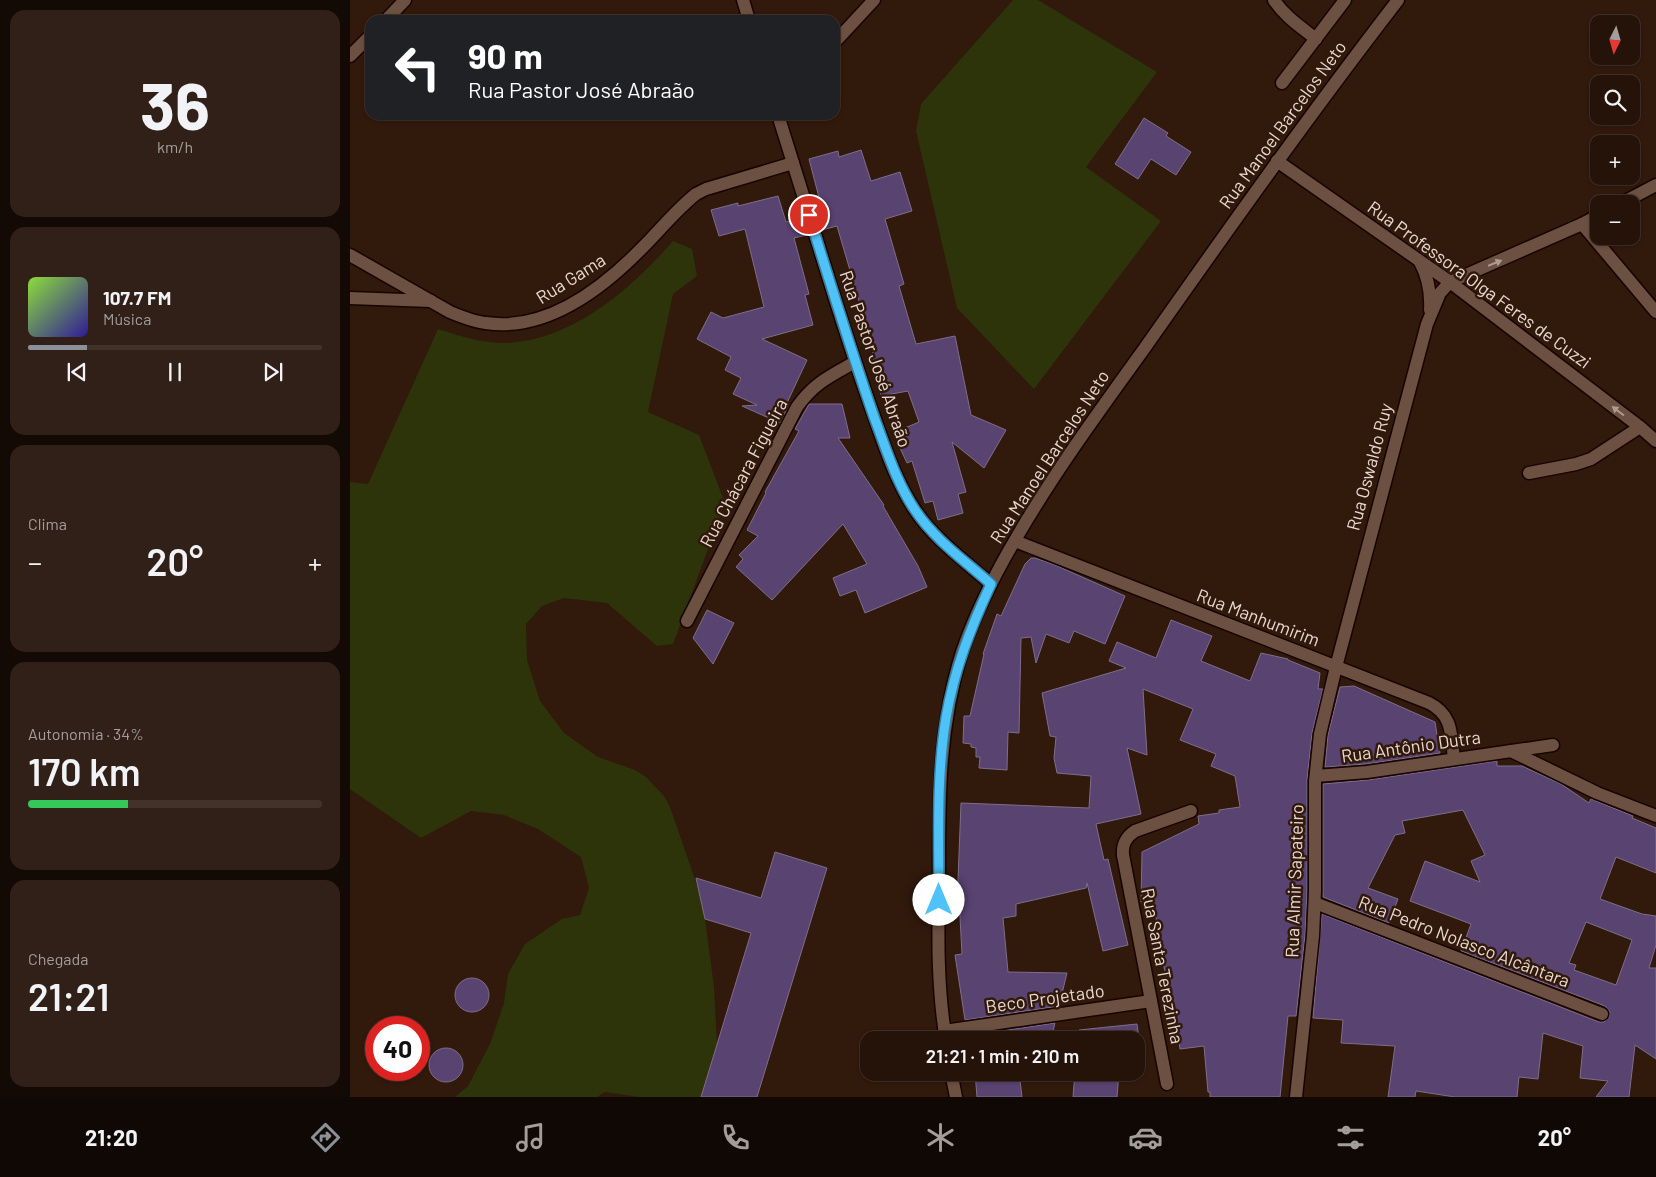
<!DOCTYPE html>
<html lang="pt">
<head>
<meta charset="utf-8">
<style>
  :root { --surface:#251309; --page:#312017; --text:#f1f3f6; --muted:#a39e9c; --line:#42322a; --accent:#8c9099 }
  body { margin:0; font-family:Barlow,sans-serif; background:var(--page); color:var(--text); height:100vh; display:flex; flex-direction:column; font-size:19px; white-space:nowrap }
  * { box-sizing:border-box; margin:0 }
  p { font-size:16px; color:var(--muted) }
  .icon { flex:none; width:28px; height:28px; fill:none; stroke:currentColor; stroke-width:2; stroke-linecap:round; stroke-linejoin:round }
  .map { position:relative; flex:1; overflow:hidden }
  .details { display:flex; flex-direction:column; gap:10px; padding:10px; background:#140a05; width:350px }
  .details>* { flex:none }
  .guide { position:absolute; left:15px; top:15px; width:475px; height:105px; border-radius:15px; box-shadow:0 1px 4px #0004,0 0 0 1px var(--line); background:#202124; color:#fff; overflow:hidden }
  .needle { width:32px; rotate:185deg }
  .buttons { position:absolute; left:1240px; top:15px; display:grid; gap:10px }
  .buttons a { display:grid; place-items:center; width:50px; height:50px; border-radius:10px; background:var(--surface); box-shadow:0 1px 4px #0004,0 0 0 1px var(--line); font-size:25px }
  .speed { position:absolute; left:15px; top:1016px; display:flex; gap:10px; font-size:25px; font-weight:700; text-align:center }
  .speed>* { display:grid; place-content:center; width:65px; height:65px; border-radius:50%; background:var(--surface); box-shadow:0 1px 4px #0004,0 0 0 1px var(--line); line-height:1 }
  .speed .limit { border:8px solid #d22; background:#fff; color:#111 }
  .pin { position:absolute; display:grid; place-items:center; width:42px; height:42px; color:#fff; margin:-21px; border:2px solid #fff; border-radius:50%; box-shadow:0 1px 5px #0007 }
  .me { position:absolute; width:55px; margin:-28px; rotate:0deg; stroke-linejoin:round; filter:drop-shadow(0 0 4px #0008) }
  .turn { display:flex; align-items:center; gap:18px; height:105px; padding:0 20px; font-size:22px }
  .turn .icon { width:65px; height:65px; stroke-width:2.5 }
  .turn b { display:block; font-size:35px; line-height:42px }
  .big { font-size:38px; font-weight:600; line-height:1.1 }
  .details .card { flex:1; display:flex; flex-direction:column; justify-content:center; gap:8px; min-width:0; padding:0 18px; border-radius:15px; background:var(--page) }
  .details .dial { align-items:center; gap:0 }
  .dial b { font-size:65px; line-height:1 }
  .song { display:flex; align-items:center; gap:15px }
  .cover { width:60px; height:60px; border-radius:8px; background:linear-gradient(135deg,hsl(90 70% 55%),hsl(250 70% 35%)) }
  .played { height:5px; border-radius:2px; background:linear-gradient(90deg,var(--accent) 20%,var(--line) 20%) }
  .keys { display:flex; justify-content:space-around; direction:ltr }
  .heat { display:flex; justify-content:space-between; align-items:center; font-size:28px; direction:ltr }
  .charge { height:8px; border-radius:4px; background:linear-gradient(90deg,#34c759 34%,var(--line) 0) }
  .trip { position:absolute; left:510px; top:1031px; width:285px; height:50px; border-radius:15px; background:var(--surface); box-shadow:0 1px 4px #0004,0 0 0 1px var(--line); font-weight:600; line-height:50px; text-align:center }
  .tabs { display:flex; height:80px; justify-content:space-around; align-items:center; background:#0f0804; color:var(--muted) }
  .tabs .icon { width:35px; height:35px }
  .tabs .current { color:var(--accent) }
  .tabs b { font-size:22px; color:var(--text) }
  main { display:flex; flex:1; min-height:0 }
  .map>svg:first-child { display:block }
  .green { fill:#2d3409 }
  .building { fill:#594371; stroke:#7c6f8a; fill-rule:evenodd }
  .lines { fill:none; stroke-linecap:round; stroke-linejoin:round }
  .lane-casing { stroke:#180400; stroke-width:15 }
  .street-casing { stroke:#180400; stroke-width:15 }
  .secondary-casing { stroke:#180400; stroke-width:15 }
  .lane { stroke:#6c5042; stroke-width:12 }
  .street { stroke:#6c5042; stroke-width:12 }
  .secondary { stroke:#6c5042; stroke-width:12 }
  .oneway { fill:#b19b91 }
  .route-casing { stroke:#337fa1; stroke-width:12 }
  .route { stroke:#4fc3f7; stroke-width:9 }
  .labels { text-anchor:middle; stroke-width:5; stroke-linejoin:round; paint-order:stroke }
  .street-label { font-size:18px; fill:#ead9d1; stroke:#31190c }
</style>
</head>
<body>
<main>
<section class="details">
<div class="card dial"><b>36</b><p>km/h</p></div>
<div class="card">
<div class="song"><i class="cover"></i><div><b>107.7 FM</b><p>Música</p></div></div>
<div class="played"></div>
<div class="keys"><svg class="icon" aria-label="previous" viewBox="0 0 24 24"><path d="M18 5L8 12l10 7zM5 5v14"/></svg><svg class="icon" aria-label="pause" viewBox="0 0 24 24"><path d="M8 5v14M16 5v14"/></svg><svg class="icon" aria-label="next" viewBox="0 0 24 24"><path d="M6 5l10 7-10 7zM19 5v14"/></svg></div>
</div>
<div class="card"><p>Clima</p>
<div class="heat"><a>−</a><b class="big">20°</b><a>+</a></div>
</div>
<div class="card"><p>Autonomia · 34%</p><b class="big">170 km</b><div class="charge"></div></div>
<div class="card"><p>Chegada</p><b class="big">21:21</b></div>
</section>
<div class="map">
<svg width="1306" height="1097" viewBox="0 0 1306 1097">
  <rect width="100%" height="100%" fill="#31190c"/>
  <g class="green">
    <path d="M663,0H688L807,72L736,167L811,221L684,389L607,308L566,131L571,104Z"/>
    <path d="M323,241L342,249L347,276L323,294L298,412L349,435L375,503L323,644L307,646L257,603L214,598L192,606L176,624L177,660L190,701L214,733L248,757L285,770L296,777L314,796L320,807L349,891L355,919L364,987L367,1044L351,1097H289L255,1092L247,1097H105L118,1086L140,1044L154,1003L158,974L175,944L212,919L230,915L239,888L231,857L188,829L154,815L121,811L71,838L0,789V482L18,484L88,329C110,336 132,343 155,343C222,341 281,289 323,241Z"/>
  </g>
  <g class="building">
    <path d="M794,118L818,133L816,136L841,152L826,175L801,159L788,179L765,164Z"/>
    <path d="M511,150L521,181L550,172L562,211L535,219L554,284L549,286L566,344L605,336L621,415L656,430L634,468L602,442L616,492L608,494L613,513L588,520L583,501L575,503L562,461L557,463L543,433L569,422L558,391L531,396L522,353L524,352L487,226L472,230L466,211L472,209L459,159L488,151L489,157Z"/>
    <path d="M428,196L436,222L451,217L457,235L444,238L459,294L455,295L463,325L412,339L457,360L436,405H439L430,423L392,406L407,405L383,394L391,378L375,370L381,357L347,339L361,312L373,318L414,307L395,229L369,236L361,210L388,203V206Z"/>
    <path d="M459,404H492L500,438H488L534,505L533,506L568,566L577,587L515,613L506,590L490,596L483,578L517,564L493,524L422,600L386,567L393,559L389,555L408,536L397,530L416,493L415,492L449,431L445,429Z"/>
    <path d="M681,558H685L705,565L775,596L755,644L724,631L719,643L696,634L686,663L681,637L671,638L669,733L658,732L657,770L629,768L630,757H626V748L621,747V744L613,743L614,716H620L634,654H633L647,614L651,616L675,564Z"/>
    <path d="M357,610L384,623L363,664L343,638Z"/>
    <path d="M821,620L862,636L851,661L900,681L911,653L938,659V660L970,673L968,689H973L962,733L957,780V891L955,935L946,1016H938L930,1097H860V1092H858L854,1046L830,1049L823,996L819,997L803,900L791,902L792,852L849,824L848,816L869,813V810L890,807L885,776L861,766L866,754L830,740L843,709L793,689L797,755L777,748L791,814L746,824L754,860L758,859L778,945L753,951L737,883L736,888L666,904V916L653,918L658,972L717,973L709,1006L615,1020L605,955L612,954L608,880L611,803L739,808L741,776L707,773L704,758L706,737L700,736L692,693L776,668L759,661L767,642L806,658Z"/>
    <path d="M1004,686L1085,722L1090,753L1016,764L975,767L978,735L990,687Z"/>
    <path d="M1147,761V766H1172L1211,784L1239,803L1241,799L1283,816L1282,818L1306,828V873L1266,857L1250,899L1292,914L1306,916V945L1299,968H1306V1059L1285,1045L1279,1097H1246L1258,1081L1230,1078L1233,1046L1193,1033L1188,1079L1169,1077L1167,1097H1105L1066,1091L1065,1097H1038L1045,1046L991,1043L993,1020L963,1018L972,914L1249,1022H1254L1259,1017L1260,1012L1255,1006L1111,951L1121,924L1060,901L1075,861L1130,882L1121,861L1135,855L1113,810L1052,821L1055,833L1045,835L1018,888L1048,899L1039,923L973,897V784L1018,780ZM1236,922L1282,940L1266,985L1224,970L1226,965L1219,963Z"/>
    <path d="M425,852L477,868L407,1097H351L401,933L355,919L346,878L411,898Z"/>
    <circle cx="122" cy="995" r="17"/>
    <path d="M705,1023L701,1040H619L618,1036Z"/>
    <path d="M787,1024L791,1053L786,1054V1040H728L729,1030Z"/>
    <circle cx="96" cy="1065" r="17"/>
    <path d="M625,1072H669L672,1097H627Z"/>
    <path d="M725,1072H769L767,1097H723Z"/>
  </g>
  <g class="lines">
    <defs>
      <g id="lane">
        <path d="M924,0C934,16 951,27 966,39"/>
        <path d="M36,20L55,0"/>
        <path d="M485,42L524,0"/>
        <path d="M0,56L20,36"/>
        <path d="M1232,224L1306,312"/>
        <path d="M1179,473L1226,464L1241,459L1290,427"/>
        <path d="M1161,751L1247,793L1306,816"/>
        <path d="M966,776L1017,772L1203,745"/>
        <path d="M773,855C772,844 776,837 785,831L841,811"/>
        <path d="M965,903L1252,1014"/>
        <path d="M594,1031L801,1001"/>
      </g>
      <g id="street">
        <path d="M393,0L399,20"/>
        <path d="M932,83L995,0"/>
        <path d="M428,115L443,163"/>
        <path d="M927,161L1100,282L1290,427L1306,441"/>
        <path d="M1270,204L1306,185"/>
        <path d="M1070,262C1078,277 1081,293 1080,310"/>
        <path d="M0,298L81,301"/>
        <path d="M665,541L1079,703C1103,715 1101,735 1104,759"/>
        <path d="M337,621L447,407C464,383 480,376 505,362"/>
        <path d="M773,855L817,1084"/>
        <path d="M946,1097L963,936L965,891V781L970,734L986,667L1077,324L1090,293L1100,282L1232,224L1249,215"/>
      </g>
      <g id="secondary">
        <path d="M0,255L100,312C112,317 124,322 136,323C197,332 252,289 292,248C310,230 326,210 346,194L356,189L443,163C468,242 491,323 519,402C532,438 543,477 565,510C584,539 615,561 641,584"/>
        <path d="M596,1040C587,987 588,934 589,881C589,801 588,729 612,652C626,611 646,572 668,535C706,470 750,410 794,349C877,231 960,114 1048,0"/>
        <path d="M601,1072L606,1097"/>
      </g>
    </defs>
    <use href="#lane" class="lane-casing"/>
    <use href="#street" class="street-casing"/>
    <use href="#secondary" class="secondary-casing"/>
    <use href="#lane" class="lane"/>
    <use href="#street" class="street"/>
    <use href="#secondary" class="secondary"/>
  </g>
  <defs><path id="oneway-solid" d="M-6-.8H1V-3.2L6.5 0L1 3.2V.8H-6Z" transform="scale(1.25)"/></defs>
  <g class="oneway">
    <use href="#oneway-solid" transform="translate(1145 263) rotate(-22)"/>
    <use href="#oneway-solid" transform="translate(1268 411) rotate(-143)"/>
  </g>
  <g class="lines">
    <defs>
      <path id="route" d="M459,215C480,283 501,350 524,417C536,448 546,482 565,510C584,539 615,561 641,584C621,627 604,670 596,718C586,778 589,840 589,900"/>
    </defs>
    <use href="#route" class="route-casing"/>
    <use href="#route" class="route"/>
  </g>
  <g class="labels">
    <g class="street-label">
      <text transform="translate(933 125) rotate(-54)" y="6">Rua Manoel Barcelos Neto</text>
      <text transform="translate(221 279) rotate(-32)" y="6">Rua Gama</text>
      <text transform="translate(1129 285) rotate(36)" y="6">Rua Professora Olga Feres de Cuzzi</text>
      <text transform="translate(525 359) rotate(71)" y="6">Rua Pastor José Abraão</text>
      <text transform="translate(700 457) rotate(-57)" y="6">Rua Manoel Barcelos Neto</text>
      <text transform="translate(1020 467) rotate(-75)" y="6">Rua Oswaldo Ruy</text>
      <text transform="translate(394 473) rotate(-62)" y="6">Rua Chácara Figueira</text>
      <text transform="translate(908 618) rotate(21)" y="6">Rua Manhumirim</text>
      <text transform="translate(1061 747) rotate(-8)" y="6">Rua Antônio Dutra</text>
      <text transform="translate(945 881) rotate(-88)" y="6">Rua Almir Sapateiro</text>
      <text transform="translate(1114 942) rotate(21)" y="6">Rua Pedro Nolasco Alcântara</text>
      <text transform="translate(812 966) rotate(79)" y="6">Rua Santa Terezinha</text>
      <text transform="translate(695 999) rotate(-8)" y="6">Beco Projetado</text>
    </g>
  </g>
</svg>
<div class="buttons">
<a><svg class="needle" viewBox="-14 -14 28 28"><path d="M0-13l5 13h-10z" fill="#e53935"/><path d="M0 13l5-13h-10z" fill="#a39e9c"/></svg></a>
<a><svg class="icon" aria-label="search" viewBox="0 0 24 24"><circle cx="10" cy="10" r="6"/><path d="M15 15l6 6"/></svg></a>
<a>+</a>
<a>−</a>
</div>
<div class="speed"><div class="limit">40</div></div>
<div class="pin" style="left:459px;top:215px;background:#d93025"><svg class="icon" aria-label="arrive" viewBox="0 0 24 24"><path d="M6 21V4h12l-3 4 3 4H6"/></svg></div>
<svg class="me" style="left:589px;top:900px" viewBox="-20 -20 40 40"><circle r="19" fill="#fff"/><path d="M0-13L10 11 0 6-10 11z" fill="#4fc3f7"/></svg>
<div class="trip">21:21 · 1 min · 210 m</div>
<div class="guide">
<div class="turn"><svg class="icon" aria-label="left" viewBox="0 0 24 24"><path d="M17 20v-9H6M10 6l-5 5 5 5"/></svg><div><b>90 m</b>Rua Pastor José Abraão</div></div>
</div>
</div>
</main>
<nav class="tabs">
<b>21:20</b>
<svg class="icon current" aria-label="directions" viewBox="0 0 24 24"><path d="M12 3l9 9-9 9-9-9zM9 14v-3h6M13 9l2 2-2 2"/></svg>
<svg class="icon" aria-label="music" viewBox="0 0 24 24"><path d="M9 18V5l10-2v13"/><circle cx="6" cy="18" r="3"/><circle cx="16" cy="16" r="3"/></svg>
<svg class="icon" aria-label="phone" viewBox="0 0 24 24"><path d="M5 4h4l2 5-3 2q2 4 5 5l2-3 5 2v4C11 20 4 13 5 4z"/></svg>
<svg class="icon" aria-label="climate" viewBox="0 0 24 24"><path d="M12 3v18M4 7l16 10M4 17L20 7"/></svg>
<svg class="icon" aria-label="car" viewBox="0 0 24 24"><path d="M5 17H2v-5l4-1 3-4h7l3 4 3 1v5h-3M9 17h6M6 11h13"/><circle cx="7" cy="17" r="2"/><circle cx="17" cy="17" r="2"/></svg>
<svg class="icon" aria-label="filters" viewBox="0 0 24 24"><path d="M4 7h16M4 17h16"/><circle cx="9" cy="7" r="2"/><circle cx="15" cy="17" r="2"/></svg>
<b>20°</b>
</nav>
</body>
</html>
